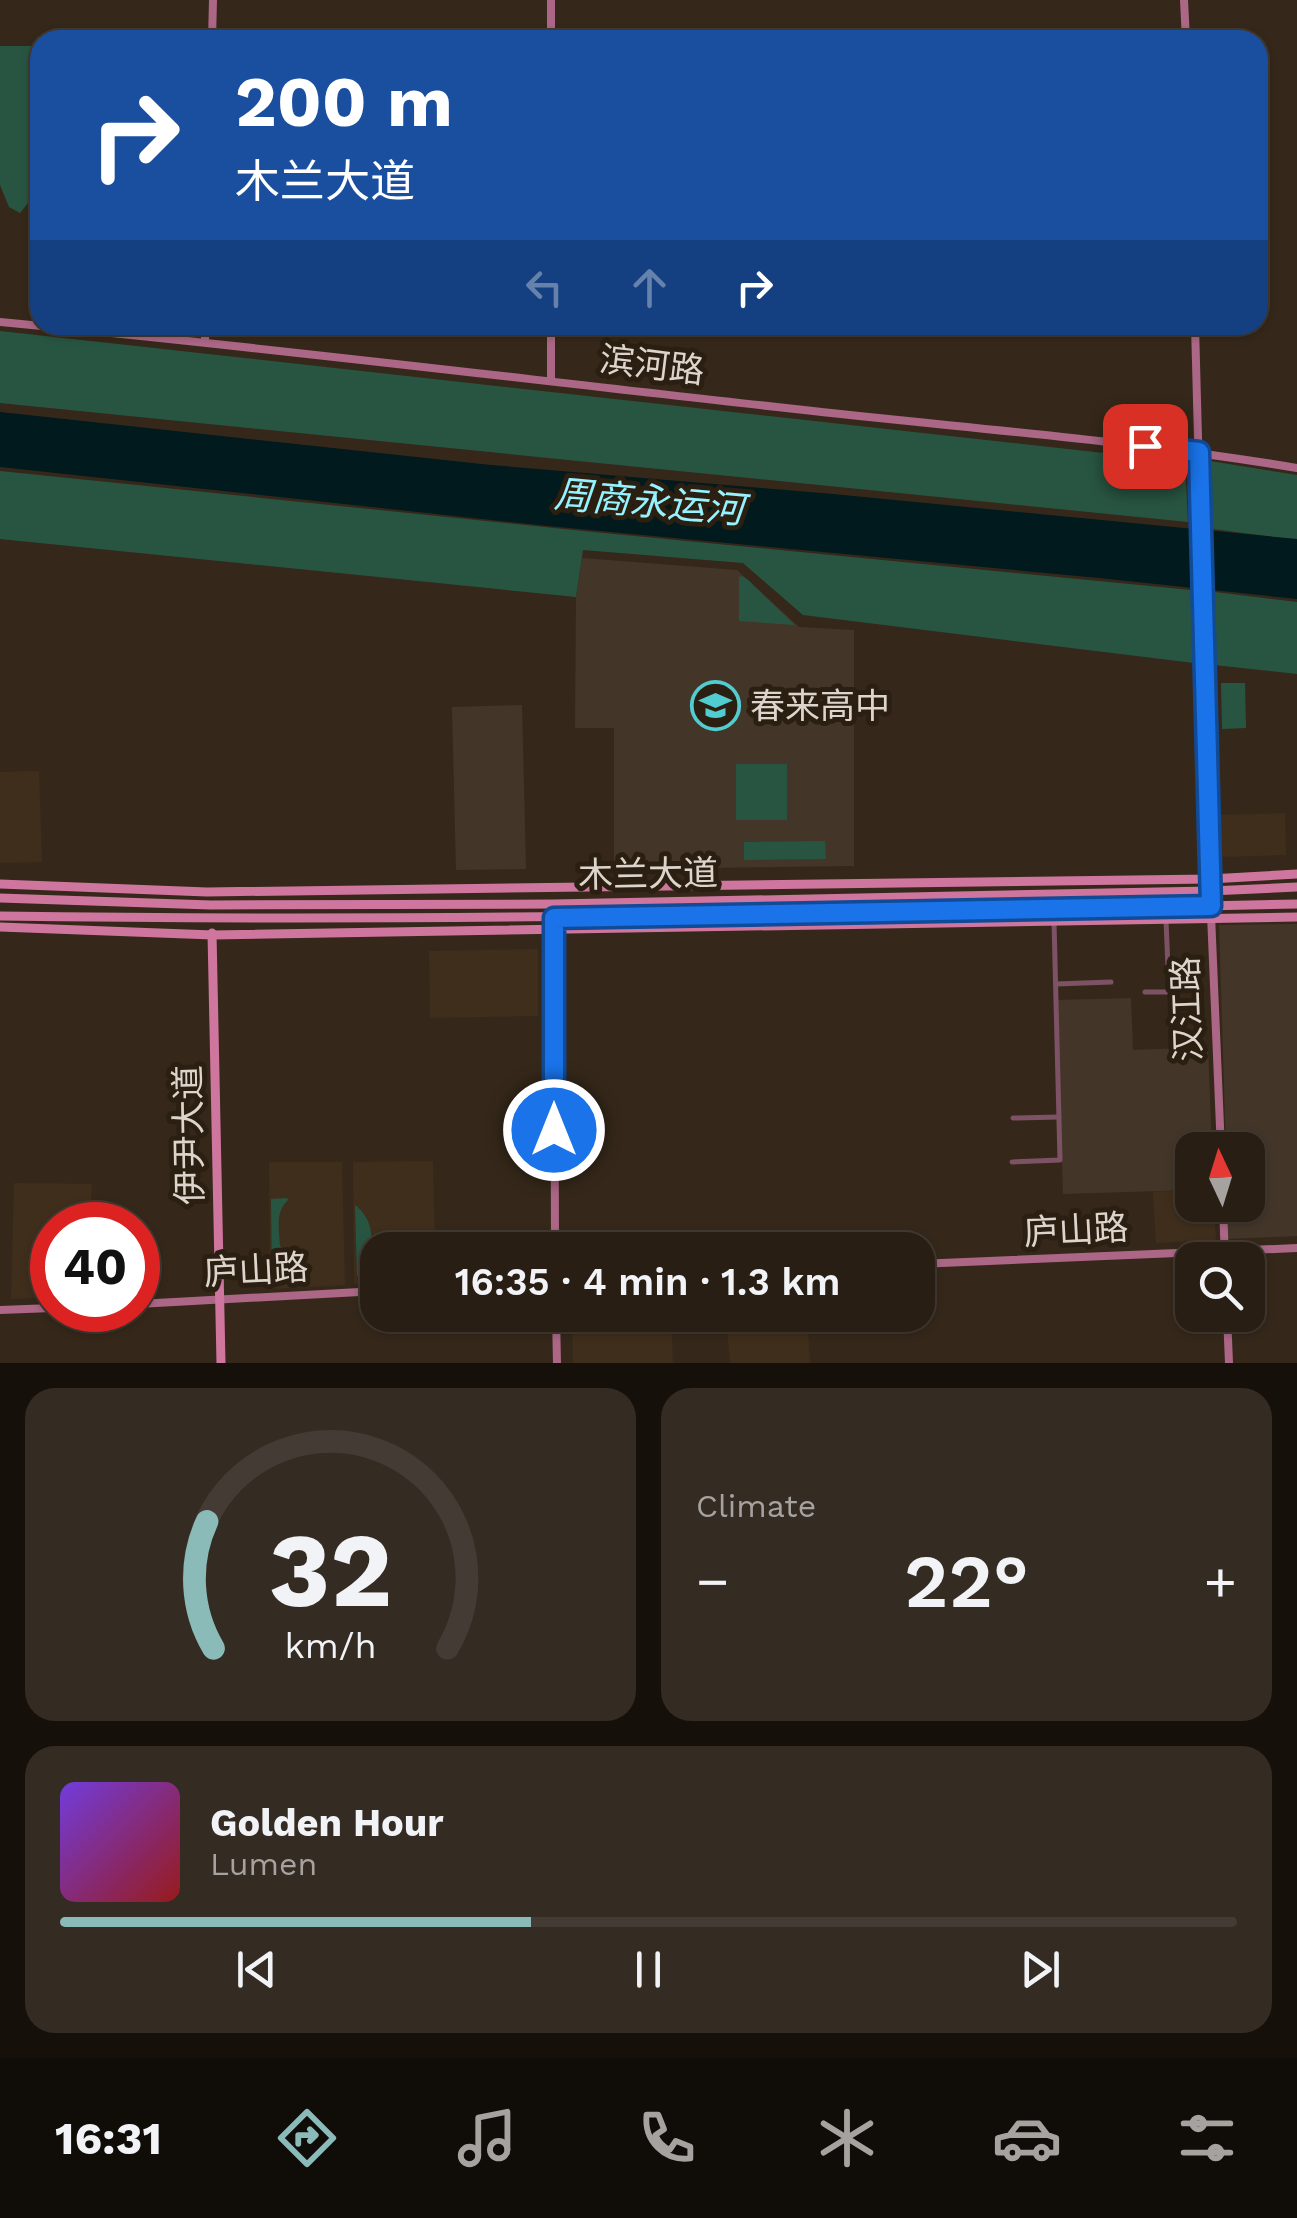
<!DOCTYPE html>
<html lang="en">
<head>
<meta charset="utf-8">
<style>
  :root { --surface:#281e14; --page:#342b22; --text:#f1f3f6; --muted:#a5a2a0; --line:#443c34; --accent:#8bbbb9 }
  body { margin:0; font-family:"Work Sans","Noto Sans SC",sans-serif; background:var(--page); color:var(--text); height:100vh; display:flex; flex-direction:column; font-size:38px; white-space:nowrap }
  * { box-sizing:border-box; margin:0 }
  p { font-size:32px; color:var(--muted) }
  .icon { flex:none; width:55px; height:55px; fill:none; stroke:currentColor; stroke-width:2; stroke-linecap:round; stroke-linejoin:round }
  .map { position:relative; height:1363px; overflow:hidden }
  .drawer { display:flex; flex-direction:column; gap:25px; padding:25px; background:#16100b; flex:1 }
  .drawer>* { flex:none }
  .banner { position:absolute; left:30px; top:30px; width:1238px; height:305px; border-radius:30px; box-shadow:0 2px 8px #0004,0 0 0 2px var(--line); background:#1a4fa0; color:#fff; overflow:hidden }
  .needle { width:65px; rotate:356deg }
  .controls { position:absolute; left:1175px; top:1132px; display:grid; gap:20px }
  .controls a { display:grid; place-items:center; width:90px; height:90px; border-radius:20px; background:var(--surface); box-shadow:0 2px 8px #0004,0 0 0 2px var(--line); font-size:50px }
  .speed { position:absolute; left:30px; top:1202px; display:flex; gap:20px; font-size:50px; font-weight:700; text-align:center }
  .speed>* { display:grid; place-content:center; width:130px; height:130px; border-radius:50%; background:var(--surface); box-shadow:0 2px 8px #0004,0 0 0 2px var(--line); line-height:1 }
  .speed .limit { border:15px solid #d22; background:#fff; color:#111 }
  .pin { position:absolute; display:grid; place-items:center; width:85px; height:85px; color:#fff; margin:-42px; border-radius:20px; box-shadow:0 5px 15px #0006 }
  .me { position:absolute; width:110px; margin:-55px; rotate:0deg; stroke-linejoin:round; filter:drop-shadow(0 0 8px #0008) }
  .turn { display:flex; align-items:center; gap:35px; height:210px; padding:0 40px; font-size:45px }
  .turn .icon { width:130px; height:130px; stroke-width:2.5 }
  .turn b { display:block; font-size:70px; line-height:85px }
  .lanes { display:flex; align-items:center; height:95px; padding:0 40px; background:#0003; justify-content:center; gap:50px; direction:ltr }
  .lanes .off { opacity:.35 }
  .big { font-size:75px; font-weight:600; line-height:1.1 }
  .drawer .widget { flex:1; display:flex; flex-direction:column; justify-content:center; gap:15px; min-width:0; padding:0 35px; border-radius:30px; background:var(--page) }
  .drawer .dial { align-items:center; gap:0 }
  .dial svg { height:260px; overflow:visible; fill:none; stroke:var(--line); stroke-width:7; stroke-linecap:round; text-anchor:middle }
  .dial text { fill:var(--text); stroke:none }
  .song { display:flex; align-items:center; gap:30px }
  .cover { width:120px; height:120px; border-radius:15px; background:linear-gradient(135deg,hsl(260 70% 55%),hsl(0 70% 35%)) }
  .played { height:10px; border-radius:5px; background:linear-gradient(90deg,var(--accent) 40%,var(--line) 40%) }
  .keys { display:flex; justify-content:space-around; direction:ltr }
  .heat { display:flex; justify-content:space-between; align-items:center; font-size:55px; direction:ltr }
  .drawer .tiles { flex:1; display:grid; gap:25px; grid-template-columns:1fr 1fr }
  .widget:last-child { grid-column:span 2 }
  .trip { position:absolute; left:360px; top:1232px; width:575px; height:100px; border-radius:30px; background:var(--surface); box-shadow:0 2px 8px #0004,0 0 0 2px var(--line); font-weight:600; line-height:100px; text-align:center }
  .menu { display:flex; height:160px; justify-content:space-around; align-items:center; background:#100c08; color:var(--muted) }
  .menu .icon { width:70px; height:70px }
  .menu .on { color:var(--accent) }
  .menu b { font-size:45px; color:var(--text) }
  .map>svg:first-child { display:block }
  .built { fill:#3f2e1b }
  .education { fill:#433629 }
  .green { fill:#285542 }
  .water { fill:#011a1d }
  .lines { fill:none; stroke-linecap:round; stroke-linejoin:round }
  .street { stroke:#7e5265; stroke-width:5 }
  .secondary { stroke:#ac6786; stroke-width:8 }
  .primary { stroke:#cf769f; stroke-width:9 }
  .route-casing { stroke:#114b97; stroke-width:25 }
  .route { stroke:#1a73e8; stroke-width:18 }
  .labels { text-anchor:middle; stroke-width:10; stroke-linejoin:round; paint-order:stroke }
  .street-label { font-size:35px; fill:#ddd5cc; stroke:#2b1f11 }
  .poi-label { font-size:35px; fill:#ddd5cc; stroke:#2b1f11; text-anchor:start }
  .water-label { font-size:38px; font-style:italic; fill:#95f2fe; stroke:#2b1f11 }
</style>
</head>
<body>
<div class="map">
<svg width="1297" height="1363" viewBox="0 0 1297 1363">
  <rect width="100%" height="100%" fill="#35281a"/>
  <g class="built">
    <path d="M39,771L42,862L0,863V772Z"/>
    <path d="M1285,813L1286,855L1219,857L1217,815Z"/>
    <path d="M538,949V1016L430,1018L429,951Z"/>
    <path d="M433,1161L435,1250H378L377,1283L354,1284L353,1162Z"/>
    <path d="M269,1162H342L345,1285L270,1289Z"/>
    <path d="M14,1183L92,1184L90,1225H52V1297L11,1299Z"/>
    <path d="M1192,1190V1205H1214L1216,1240L1156,1243L1153,1192Z"/>
    <path d="M572,1315H671L673,1363H573Z"/>
    <path d="M726,1315H807L810,1363H730Z"/>
  </g>
  <g class="education">
    <path d="M582,558L737,570L799,627L854,630V866L614,869V728H575L576,597Z"/>
    <path d="M522,705L526,869L456,870L452,707Z"/>
    <path d="M1297,924V1236L1228,1239V1205H1248V1150H1226L1219,925Z"/>
    <path d="M1131,998L1133,1050L1208,1047L1212,1150H1192V1190L1063,1194L1057,1000Z"/>
  </g>
  <g class="green">
    <path d="M0,46H40V201L28,203L20,213L9,207L0,185Z"/>
    <path d="M0,331L1185,462L1188,522L0,403Z"/>
    <path d="M1210,461L1297,475V540L1213,529Z"/>
    <path d="M0,471L583,531L1191,590L1194,663L803,615L743,563L583,550L576,597L0,539Z"/>
    <path d="M742,576L748,580L795,625L739,621V577Z"/>
    <path d="M1215,592L1297,602V674L1214,665Z"/>
    <path d="M1221,683H1245L1246,728L1222,729Z"/>
    <rect x="736" y="764" width="51" height="56"/>
    <path d="M825,841L826,859L744,860V842Z"/>
    <path d="M287,1198L288,1200C275,1212 279,1229 280,1246L292,1255L295,1262L292,1268L286,1273L285,1281H272L271,1199Z"/>
    <path d="M355,1205C374,1220 372,1238 372,1261L377,1264V1275L357,1276Z"/>
  </g>
  <path class="water" d="M0,412L491,465L833,494L1297,539V599L1099,578L548,526L0,467Z"/>
  <g class="lines">
    <g class="street">
      <path d="M1056,984L1111,982"/>
      <path d="M1145,992H1169L1166,920"/>
      <path d="M1013,1118L1059,1117"/>
      <path d="M1012,1162L1060,1160L1054,922"/>
    </g>
    <g class="secondary">
      <path d="M551,0V40"/>
      <path d="M1184,0L1186,40"/>
      <path d="M212,40L213,0"/>
      <path d="M0,322C266,347 530,380 795,409C962,428 1131,440 1297,468"/>
      <path d="M551,325V381"/>
      <path d="M1195,325L1210,891L1221,1150"/>
      <path d="M205,341V325"/>
      <path d="M554,904L555,1250"/>
      <path d="M1223,1205L1225,1260"/>
      <path d="M918,1264L1297,1248"/>
      <path d="M138,1304L378,1291"/>
      <path d="M0,1310L52,1308"/>
      <path d="M556,1315L557,1363"/>
      <path d="M1227,1315L1229,1363"/>
    </g>
    <g class="primary">
      <path d="M0,884L207,892L1210,879L1297,874"/>
      <path d="M0,898L211,905L554,904L1210,891L1297,887"/>
      <path d="M0,916C433,922 865,913 1297,904"/>
      <path d="M0,927L213,935L1297,917"/>
      <path d="M212,933L221,1363"/>
    </g>
  </g>
  <g class="lines">
    <defs>
      <path id="route" d="M554,1130V918L1211,906L1199,452L1145,446"/>
    </defs>
    <use href="#route" class="route-casing"/>
    <use href="#route" class="route"/>
  </g>
  <defs>
    <symbol id="school-ring" viewBox="-11 -11 22 22"><circle r="9.5" fill="#2b1f11" stroke="#51ccd1" stroke-width="1.5"/><path d="M0-5L7-2L0 1L-7-2ZM-4 1L0 2.5L4 1V4Q0 6-4 4Z" fill="#51ccd1"/></symbol>
  </defs>
  <g fill-rule="evenodd">
    <use href="#school-ring" x="688" y="678" width="55" height="55"/>
  </g>
  <g class="labels">
    <g class="street-label">
      <text transform="translate(652 365) rotate(7)" y="12">滨河路</text>
      <text transform="translate(648 874) rotate(-1)" y="12">木兰大道</text>
      <text transform="translate(1187 1009) rotate(-92)" y="12">汉江路</text>
      <text transform="translate(189 1135) rotate(-91)" y="12">伊尹大道</text>
      <text transform="translate(1076 1230) rotate(-3)" y="12">庐山路</text>
      <text transform="translate(256 1270) rotate(-3)" y="12">庐山路</text>
    </g>
    <g class="poi-label">
      <text x="750" y="718">春来高中</text>
    </g>
    <g class="water-label">
      <text transform="translate(649 502) rotate(5)" y="13">周商永运河</text>
    </g>
  </g>
</svg>
<div class="controls">
<a><svg class="needle" viewBox="-14 -14 28 28"><path d="M0-13l5 13h-10z" fill="#e53935"/><path d="M0 13l5-13h-10z" fill="#a5a2a0"/></svg></a>
<a><svg class="icon" aria-label="search" viewBox="0 0 24 24"><circle cx="10" cy="10" r="6"/><path d="M15 15l6 6"/></svg></a>
</div>
<div class="speed"><div class="limit">40</div></div>
<div class="pin" style="left:1145px;top:446px;background:#d93025"><svg class="icon" aria-label="arrive" viewBox="0 0 24 24"><path d="M6 21V4h12l-3 4 3 4H6"/></svg></div>
<svg class="me" style="left:554px;top:1130px" viewBox="-20 -20 40 40"><circle r="17" fill="#1a73e8" stroke="#fff" stroke-width="3"/><path d="M0-11L8 9 0 5-8 9z" fill="#fff"/></svg>
<div class="trip">16:35 · 4 min · 1.3 km</div>
<div class="banner">
<div class="turn"><svg class="icon" aria-label="right" viewBox="0 0 24 24"><path d="M7 20v-9h11M14 6l5 5-5 5"/></svg><div><b>200 m</b>木兰大道</div></div>
<div class="lanes"><svg class="icon off" aria-label="left" viewBox="0 0 24 24"><path d="M17 20v-9H6M10 6l-5 5 5 5"/></svg><svg class="icon off" aria-label="ahead" viewBox="0 0 24 24"><path d="M12 20V5M6 11l6-6 6 6"/></svg><svg class="icon" aria-label="right" viewBox="0 0 24 24"><path d="M7 20v-9h11M14 6l5 5-5 5"/></svg></div>
</div>
</div>
<section class="drawer">
<div class="tiles">
<div class="widget dial"><svg viewBox="0 0 100 80">
<path d="M14 69A42 42 0 1 1 86 69"/>
<path d="M14 69A42 42 0 0 1 12 30" stroke="#8bbbb9"/>
<text x="50" y="56" font-size="32" font-weight="700">32</text>
<text x="50" y="72" font-size="11">km/h</text>
</svg></div>
<div class="widget"><p>Climate</p>
<div class="heat"><a>−</a><b class="big">22°</b><a>+</a></div>
</div>
<div class="widget">
<div class="song"><i class="cover"></i><div><b>Golden Hour</b><p>Lumen</p></div></div>
<div class="played"></div>
<div class="keys"><svg class="icon" aria-label="previous" viewBox="0 0 24 24"><path d="M18 5L8 12l10 7zM5 5v14"/></svg><svg class="icon" aria-label="pause" viewBox="0 0 24 24"><path d="M8 5v14M16 5v14"/></svg><svg class="icon" aria-label="next" viewBox="0 0 24 24"><path d="M6 5l10 7-10 7zM19 5v14"/></svg></div>
</div>
</div>
</section>
<nav class="menu">
<b>16:31</b>
<svg class="icon on" aria-label="directions" viewBox="0 0 24 24"><path d="M12 3l9 9-9 9-9-9zM9 14v-3h6M13 9l2 2-2 2"/></svg>
<svg class="icon" aria-label="music" viewBox="0 0 24 24"><path d="M9 18V5l10-2v13"/><circle cx="6" cy="18" r="3"/><circle cx="16" cy="16" r="3"/></svg>
<svg class="icon" aria-label="phone" viewBox="0 0 24 24"><path d="M5 4h4l2 5-3 2q2 4 5 5l2-3 5 2v4C11 20 4 13 5 4z"/></svg>
<svg class="icon" aria-label="climate" viewBox="0 0 24 24"><path d="M12 3v18M4 7l16 10M4 17L20 7"/></svg>
<svg class="icon" aria-label="car" viewBox="0 0 24 24"><path d="M5 17H2v-5l4-1 3-4h7l3 4 3 1v5h-3M9 17h6M6 11h13"/><circle cx="7" cy="17" r="2"/><circle cx="17" cy="17" r="2"/></svg>
<svg class="icon" aria-label="filters" viewBox="0 0 24 24"><path d="M4 7h16M4 17h16"/><circle cx="9" cy="7" r="2"/><circle cx="15" cy="17" r="2"/></svg>
</nav>
</body>
</html>
